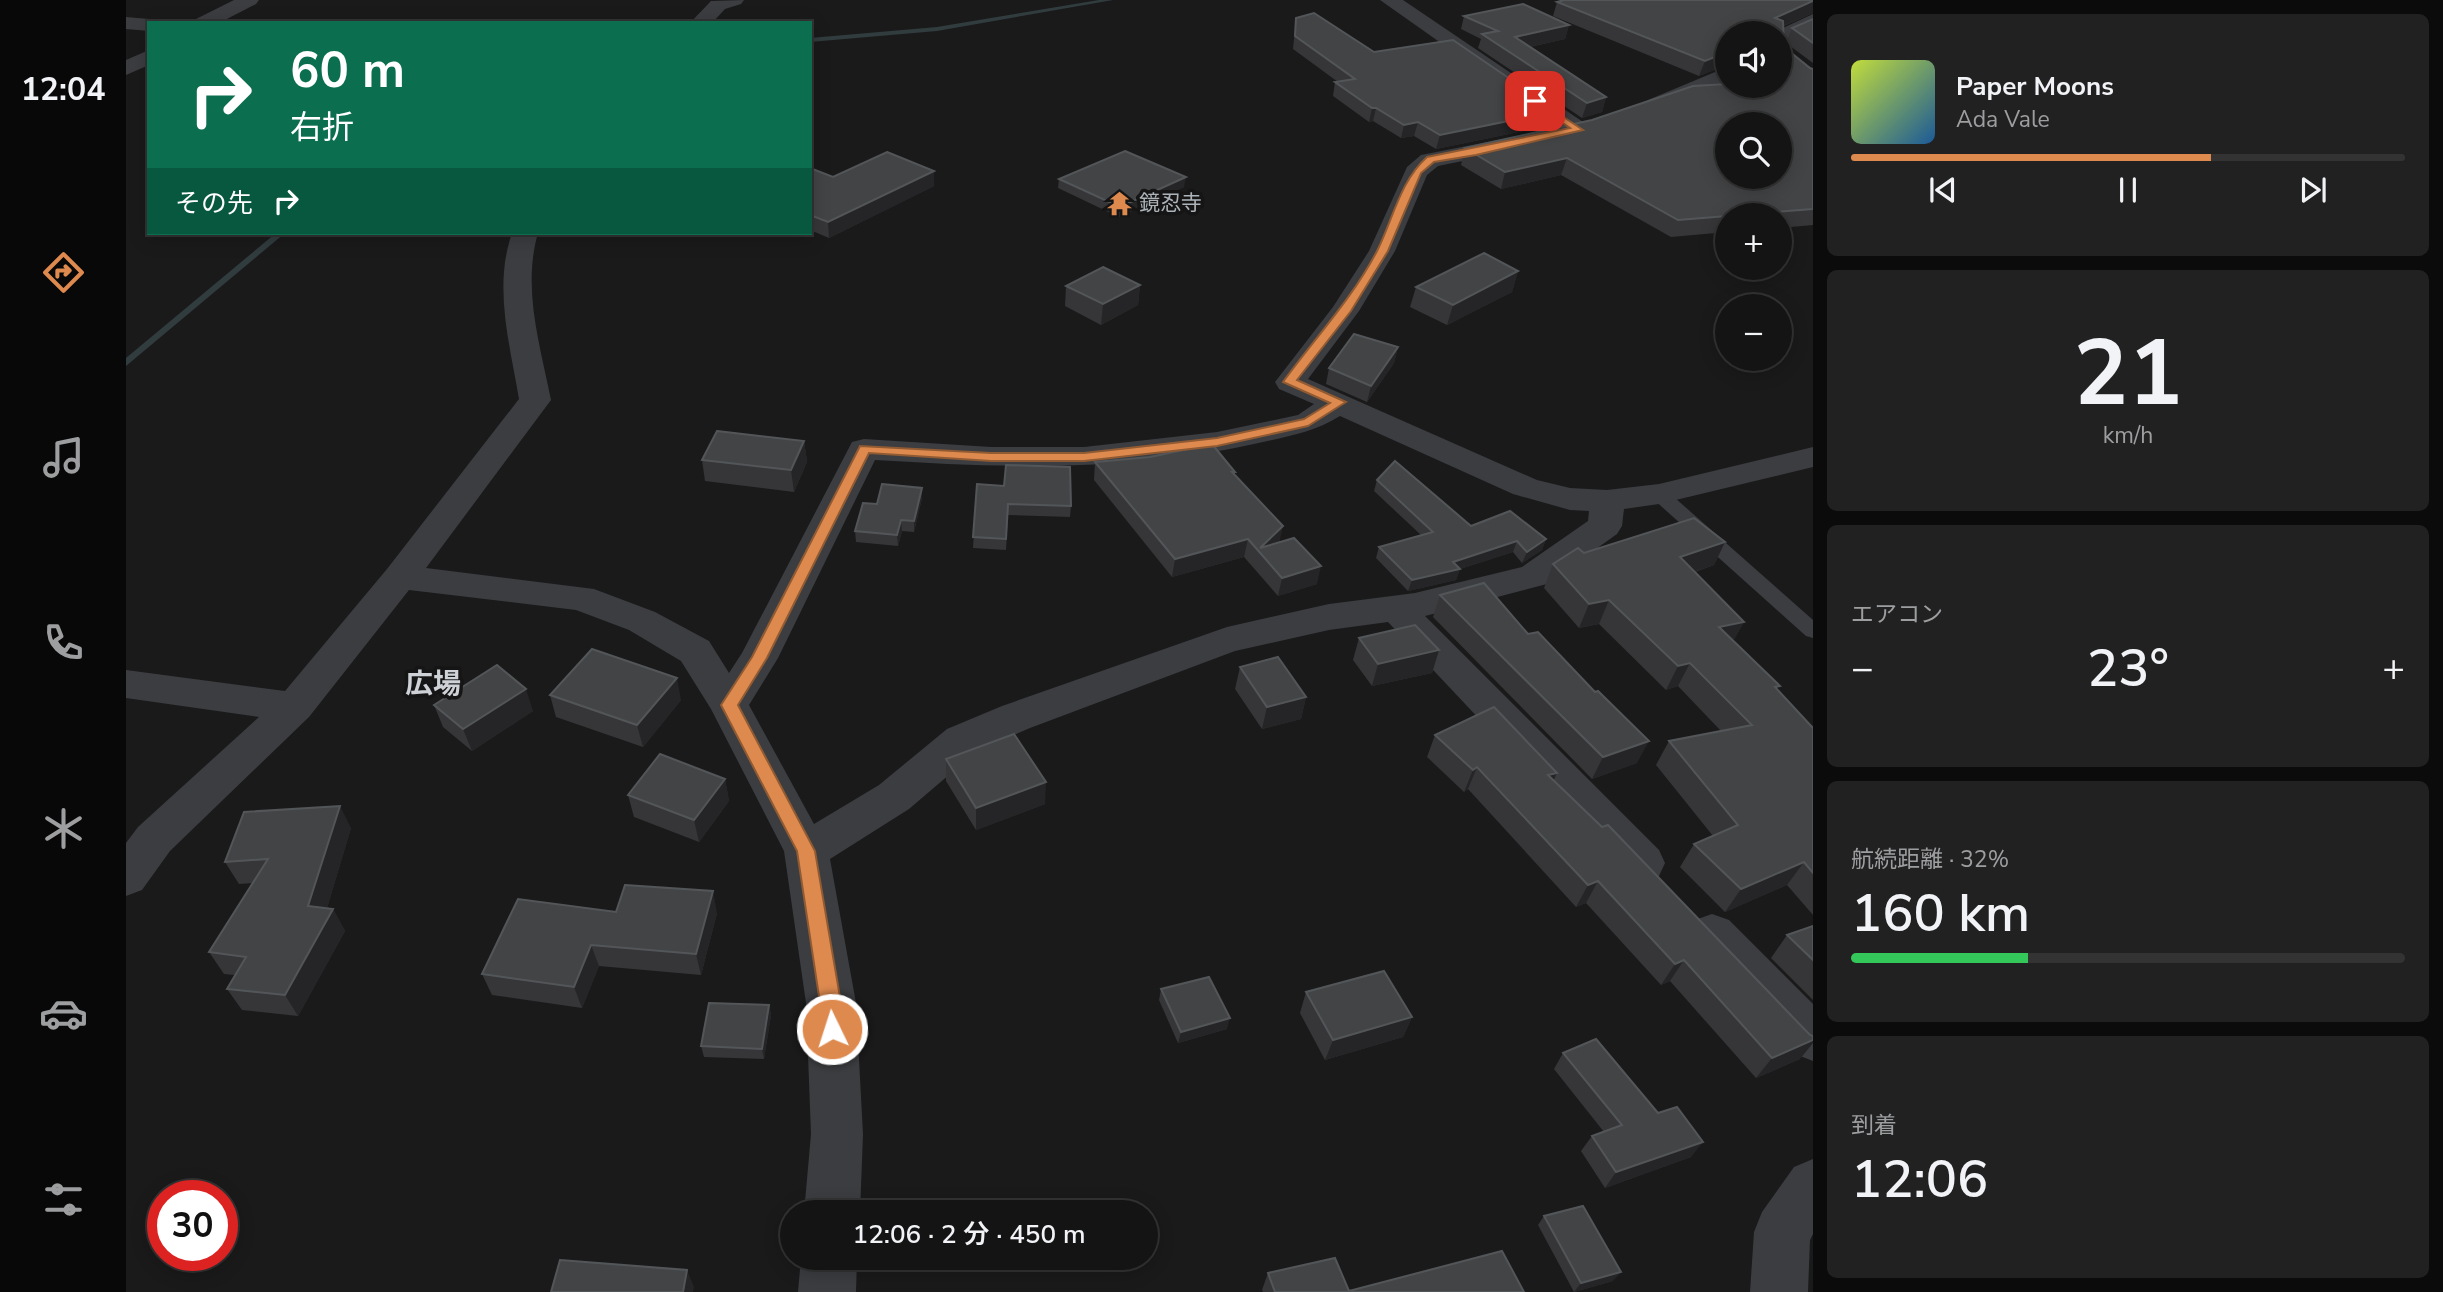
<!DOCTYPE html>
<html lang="ja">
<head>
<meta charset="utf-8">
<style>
  :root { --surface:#141414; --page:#212122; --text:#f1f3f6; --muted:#9d9ea0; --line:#333334; --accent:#de8a4f }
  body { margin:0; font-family:"Nunito Sans","Noto Sans JP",sans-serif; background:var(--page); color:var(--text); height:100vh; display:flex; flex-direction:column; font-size:26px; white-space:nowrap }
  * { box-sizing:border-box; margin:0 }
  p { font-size:23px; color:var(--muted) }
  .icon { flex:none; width:38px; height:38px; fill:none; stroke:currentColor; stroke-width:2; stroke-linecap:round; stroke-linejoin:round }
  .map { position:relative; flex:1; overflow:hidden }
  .drawer { display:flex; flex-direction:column; gap:14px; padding:14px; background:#0b0b0b; width:630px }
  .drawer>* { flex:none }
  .guide { position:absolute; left:21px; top:21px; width:665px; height:214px; border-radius:0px; box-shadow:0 4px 18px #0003,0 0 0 2px var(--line); background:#0b6e4f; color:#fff; overflow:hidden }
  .controls { position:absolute; left:1589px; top:21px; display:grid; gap:14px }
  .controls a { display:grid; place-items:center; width:77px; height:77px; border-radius:50%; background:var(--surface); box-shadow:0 4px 18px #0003,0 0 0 2px var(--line); font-size:35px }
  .speed { position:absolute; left:21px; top:1180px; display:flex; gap:14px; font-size:35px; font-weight:700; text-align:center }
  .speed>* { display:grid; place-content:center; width:91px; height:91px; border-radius:50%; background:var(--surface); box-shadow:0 4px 18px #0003,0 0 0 2px var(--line); line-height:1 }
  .speed .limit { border:10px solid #d22; background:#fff; color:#111 }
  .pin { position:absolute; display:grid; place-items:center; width:60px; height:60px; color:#fff; margin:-30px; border-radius:14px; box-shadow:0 4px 10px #0006 }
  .me { position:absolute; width:77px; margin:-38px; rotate:356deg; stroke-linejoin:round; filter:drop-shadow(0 0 5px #0008) }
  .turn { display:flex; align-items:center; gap:24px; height:147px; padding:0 28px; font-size:32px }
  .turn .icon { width:91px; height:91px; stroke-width:2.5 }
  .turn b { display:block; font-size:49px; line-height:60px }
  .then { display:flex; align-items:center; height:66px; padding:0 28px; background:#0003; gap:14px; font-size:26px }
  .big { font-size:52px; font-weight:600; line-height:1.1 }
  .drawer .widget { flex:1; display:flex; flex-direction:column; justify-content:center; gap:10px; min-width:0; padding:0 24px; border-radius:10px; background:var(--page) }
  .drawer .dial { align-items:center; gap:0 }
  .dial b { font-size:91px; line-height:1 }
  .song { display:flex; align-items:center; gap:21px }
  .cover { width:84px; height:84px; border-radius:10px; background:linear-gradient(135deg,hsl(70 70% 55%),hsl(210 70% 35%)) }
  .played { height:7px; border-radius:4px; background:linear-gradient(90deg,var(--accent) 65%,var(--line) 65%) }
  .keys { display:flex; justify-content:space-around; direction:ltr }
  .heat { display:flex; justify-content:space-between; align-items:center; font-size:38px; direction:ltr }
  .charge { height:10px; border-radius:5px; background:linear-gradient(90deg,#34c759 32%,var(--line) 0) }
  .trip { position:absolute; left:654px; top:1200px; width:378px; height:70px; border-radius:35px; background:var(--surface); box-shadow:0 4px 18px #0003,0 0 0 2px var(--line); font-weight:600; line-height:70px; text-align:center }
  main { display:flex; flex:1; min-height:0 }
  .tab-bar { display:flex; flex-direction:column; width:126px; justify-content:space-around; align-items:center; background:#080808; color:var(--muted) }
  .tab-bar .icon { width:49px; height:49px }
  .tab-bar .on { color:var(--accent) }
  .tab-bar b { font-size:32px; color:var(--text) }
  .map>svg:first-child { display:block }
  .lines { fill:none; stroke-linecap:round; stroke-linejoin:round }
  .stream { fill:#313c3e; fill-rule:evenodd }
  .lane { fill:#3b3d40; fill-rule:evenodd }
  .street { fill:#3b3d40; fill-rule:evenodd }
  .wall { fill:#363639 }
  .shaded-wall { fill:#252527 }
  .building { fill:#434446; stroke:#535658; stroke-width:2; fill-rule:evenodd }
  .route { fill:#de8a4f; stroke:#905a33; stroke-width:2 }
  .labels { text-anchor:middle; stroke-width:7; stroke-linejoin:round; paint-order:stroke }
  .far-poi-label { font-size:21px; fill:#adb4b9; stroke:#151516; text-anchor:start }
  .quarter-label { font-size:28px; font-weight:bold; fill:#ced2d6; stroke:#151516 }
</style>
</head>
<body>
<main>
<nav class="tab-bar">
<b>12:04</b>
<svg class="icon on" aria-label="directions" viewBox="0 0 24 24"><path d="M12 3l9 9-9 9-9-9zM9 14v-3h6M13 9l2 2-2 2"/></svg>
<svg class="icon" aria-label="music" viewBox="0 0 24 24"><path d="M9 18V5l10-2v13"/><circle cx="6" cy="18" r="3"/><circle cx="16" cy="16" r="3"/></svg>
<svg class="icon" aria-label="phone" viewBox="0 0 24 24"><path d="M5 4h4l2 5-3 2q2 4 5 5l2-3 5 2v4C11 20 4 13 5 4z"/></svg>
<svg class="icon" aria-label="climate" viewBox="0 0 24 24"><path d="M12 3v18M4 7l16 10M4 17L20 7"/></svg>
<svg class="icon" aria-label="car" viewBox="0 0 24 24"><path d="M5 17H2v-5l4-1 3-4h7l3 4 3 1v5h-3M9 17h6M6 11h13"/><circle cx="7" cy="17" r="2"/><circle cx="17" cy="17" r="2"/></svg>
<svg class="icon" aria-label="filters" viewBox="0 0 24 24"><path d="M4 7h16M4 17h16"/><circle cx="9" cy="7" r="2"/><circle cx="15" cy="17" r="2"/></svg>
</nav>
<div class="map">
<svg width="1687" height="1292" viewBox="0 0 1687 1292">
  <rect width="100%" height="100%" fill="#1a1a1b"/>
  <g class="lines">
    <g class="stream">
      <path d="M973,0H987L811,31L684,42V38L811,27Z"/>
      <path d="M150,233H159L0,366V358Z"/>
    </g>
    <path class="lane" d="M1533,488L1540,490L1687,620V638L1680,636L1526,498L1524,494Z"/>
    <g class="street">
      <path d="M108,0H133L130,4L93,23H67L70,19Z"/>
      <path d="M618,0L615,4L599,9L586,23H564L585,1Z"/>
      <path d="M1254,0H1277L1460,124L1464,129L1460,134H1444Z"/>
      <path d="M1687,14V28L1654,43V33H1646Z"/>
      <path d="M0,17L23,19L32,23H23V31L0,29Z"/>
      <path d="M23,50V65L0,75V60Z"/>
      <path d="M1601,67V81L1538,110H1522L1519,105L1522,100Z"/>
      <path d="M1387,137L1395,139L1399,144L1395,149L1312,166L1301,175L1269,251L1233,311L1182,379L1411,480L1444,488L1481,490L1533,484L1687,447V467L1533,504L1498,509L1496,526L1491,534L1421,584L1299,616L1533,850L1539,863L1533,876L1517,881L1501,876L1262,622L1203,630L1109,651L904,728L851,751L783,809L704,859L730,1003L737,1134L734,1213H678L685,1134L680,1003L658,851L585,709L555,661L503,630L450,610L283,590L183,717L44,851L16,890L0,896V843L12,827L133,717L0,698V670L159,691L261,569L393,399C384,345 367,287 386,233H412C396,288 414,345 425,400L300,568L468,589L529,612L583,641L603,673L616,653L726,442L738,439L865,447H958L1091,432L1172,415L1188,404L1153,389L1149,382L1207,307L1243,251L1281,167L1295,155ZM1214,416L1387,494L1444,510L1463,511L1462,521L1396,567L1289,593L1203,604L1101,627L876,706L821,729L753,785L688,824L623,705L652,658L749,460C880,468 999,472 1128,444C1158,437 1187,433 1214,416Z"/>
      <path d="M1586,914L1603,920L1687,1004V1061L1669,1054L1569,948L1563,934L1569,920Z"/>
      <path d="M1687,1159V1234L1684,1240L1682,1292H1624L1628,1232L1636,1212L1668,1167Z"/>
      <path d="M675,1258H731L730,1292H672Z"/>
    </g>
  </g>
  <g class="wall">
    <path d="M1687,0V13L1658,26V47L1684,68L1687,69V225L1654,228V215H1601V232L1545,237L1435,175L1375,189L1335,165L1339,148L1466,120L1597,84L1601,73V86H1654L1601,33V65L1573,76L1427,16L1431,2Z"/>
    <path d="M1338,16L1443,25L1439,39L1404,47L1480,97L1476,112L1456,118L1352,48L1355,39L1335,29Z"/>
    <path d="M1170,18L1248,52L1427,125L1310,149L1288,136L1275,138L1247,121L1243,122L1207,96L1209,82H1212L1167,49Z"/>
    <path d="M1687,19V63L1660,43L1666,28Z"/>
    <path d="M684,168L707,177L808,186L703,238L684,230Z"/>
    <path d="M933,179L1058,187L993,217L932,188Z"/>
    <path d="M1392,271L1386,292L1321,325L1284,307L1290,287Z"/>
    <path d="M1014,285L1012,305L975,325L939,306L940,286Z"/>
    <path d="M1272,347L1268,363L1241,402L1200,384L1203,368Z"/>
    <path d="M678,441L681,462L668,492L579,481L576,460Z"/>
    <path d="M969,462L1109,472V475L1154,542L1191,584L1152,596L1118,557L1046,577L968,480Z"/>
    <path d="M1251,480L1345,526L1420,539L1416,550L1396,563L1387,552L1334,569L1330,580L1282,591L1250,558L1253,547L1295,535L1248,491Z"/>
    <path d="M851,484L945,506L944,517L882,515L880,550L847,548Z"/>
    <path d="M796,488V498L788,532L776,531L772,546L730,542L729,531L751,504Z"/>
    <path d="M1599,542L1588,565L1569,572L1618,622L1607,641L1687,728V915L1661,885L1599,912L1554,867L1568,844L1587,836L1530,765L1543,741L1595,731L1552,686L1540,690L1473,624L1453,628L1418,588L1427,564L1458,553Z"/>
    <path d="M1314,595L1511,763L1466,779L1307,617Z"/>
    <path d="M1233,638L1313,650L1306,673L1246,686L1227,660Z"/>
    <path d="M1114,667L1180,697L1175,719L1136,729L1109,689Z"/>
    <path d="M424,695L555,700L517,747L430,717Z"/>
    <path d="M308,705L407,711L346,751L317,727Z"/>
    <path d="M1309,735L1427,780L1674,1059L1630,1078L1544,981L1535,985L1460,903L1450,907L1342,789L1338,792L1301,757Z"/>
    <path d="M820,759L919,804L850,830L820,781Z"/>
    <path d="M599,779L603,801L573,842L508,817L502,795Z"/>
    <path d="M225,828L201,908L207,909L219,931L172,1016L116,1010L101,989L109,975L98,974L83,952L127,883L113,884L99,862Z"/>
    <path d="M490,912L591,913L575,975L473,966L456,1008L366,995L356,974Z"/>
    <path d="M1687,925V1000L1645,958L1661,935Z"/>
    <path d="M1035,989L1101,1029L1052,1043L1033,1000Z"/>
    <path d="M1180,992L1286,1017L1277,1037L1199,1060L1174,1013Z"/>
    <path d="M643,1005L645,1015L638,1059L578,1057L575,1046Z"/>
    <path d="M1437,1053L1532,1113L1565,1157L1479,1188L1455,1151L1466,1136L1478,1132L1428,1069Z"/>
    <path d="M1418,1216L1487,1281L1448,1292L1412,1225Z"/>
    <path d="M1142,1273L1223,1291L1398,1292H1137L1136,1290Z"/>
  </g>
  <g class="shaded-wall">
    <path d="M1687,1V13L1643,32L1649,18Z"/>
    <path d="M1443,25L1439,39L1385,51L1389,37Z"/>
    <path d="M1601,52V65L1573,76L1579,61Z"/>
    <path d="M1480,97L1476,112L1456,118L1461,103Z"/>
    <path d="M1246,108H1250L1247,121L1243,122Z"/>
    <path d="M1431,111L1427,125L1310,149L1314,135Z"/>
    <path d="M1292,122L1288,136L1275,138L1278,125Z"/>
    <path d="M1441,158L1435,175L1375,189L1379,172Z"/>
    <path d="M808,171V186L703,238L702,222Z"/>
    <path d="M1060,177L1058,187L993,217L994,207Z"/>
    <path d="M1392,271L1386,292L1321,325L1327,305Z"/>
    <path d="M1014,285L1012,305L975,325L977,304Z"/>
    <path d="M1272,347L1268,363L1241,402L1245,386Z"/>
    <path d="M678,441L681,462L668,492L665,470Z"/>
    <path d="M796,488V498L788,532V521Z"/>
    <path d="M775,520L776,531L772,546L771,535Z"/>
    <path d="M1157,526L1153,544L1134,548Z"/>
    <path d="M1122,539L1118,557L1046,577L1049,559Z"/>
    <path d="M1420,539L1416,550L1396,563L1401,552Z"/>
    <path d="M1391,541L1387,552L1334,569L1330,580L1282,591L1286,580L1327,562Z"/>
    <path d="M1599,542L1588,565L1543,580L1554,557Z"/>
    <path d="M1195,566L1191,584L1152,596L1156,578Z"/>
    <path d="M1483,600L1473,624L1453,628L1463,604Z"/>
    <path d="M1618,622L1605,645L1593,627Z"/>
    <path d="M1313,650L1306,673L1246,686L1252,664Z"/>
    <path d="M1564,663L1552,686L1540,690L1552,666Z"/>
    <path d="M551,678L555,700L517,747L511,725Z"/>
    <path d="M400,689L407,711L346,751L337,729Z"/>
    <path d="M1180,697L1175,719L1136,729L1141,707Z"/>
    <path d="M1523,741L1511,763L1466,779L1477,757Z"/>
    <path d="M1351,767L1342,789L1338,792L1347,770Z"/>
    <path d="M1431,773L1421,795L1422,775Z"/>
    <path d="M599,779L603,801L573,842L568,820Z"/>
    <path d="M920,782L919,804L850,830V808Z"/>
    <path d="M214,806L225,828L195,928L182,906Z"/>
    <path d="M1678,862L1661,885L1599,912L1615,889Z"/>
    <path d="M1472,881L1460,903L1450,907L1462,885Z"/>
    <path d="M587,891L591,913L575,975L570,954Z"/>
    <path d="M207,909L219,931L172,1016L159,995Z"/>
    <path d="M465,945L473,966L456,1008L448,987Z"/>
    <path d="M1558,960L1544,981L1535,985L1549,964Z"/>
    <path d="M643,1005L645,1015L638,1059L636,1049Z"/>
    <path d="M1286,1017L1277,1037L1199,1060L1207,1040Z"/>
    <path d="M1104,1018L1101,1029L1052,1043L1055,1032Z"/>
    <path d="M1687,1040V1043L1674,1059L1630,1078L1646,1058Z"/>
    <path d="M1577,1142L1565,1157L1479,1188L1490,1172Z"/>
    <path d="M561,1270L568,1287L567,1292H557Z"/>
    <path d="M1495,1272L1487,1281L1448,1292L1455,1283Z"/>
  </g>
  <g class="building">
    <path d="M1438,0H1687V1L1649,18L1657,21L1658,47L1684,68L1687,69V209L1552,220L1441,158L1379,172L1339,148L1466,120L1567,86L1601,84V86H1654V33H1601V52L1579,61L1431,2ZM1601,124H1654V177H1601Z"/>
    <path d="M1397,4L1443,25L1389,37L1480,97L1461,103L1356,34L1372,31L1338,16Z"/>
    <path d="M1188,13L1248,52L1327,40L1431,111L1314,135L1292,122L1278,125L1250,108H1246L1209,82L1229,79L1169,36L1170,18Z"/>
    <path d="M1687,19V43L1666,28Z"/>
    <path d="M999,151L1060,177L994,207L933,179Z"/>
    <path d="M761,152L808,171L702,222L684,215V168L707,177Z"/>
    <path d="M1358,253L1392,271L1327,305L1290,287Z"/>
    <path d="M977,267L1014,285L977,304L940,286Z"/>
    <path d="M1228,334L1272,347L1245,386L1203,368Z"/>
    <path d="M591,431L678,441L665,470L576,460Z"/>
    <path d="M1086,444L1109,472H1106L1157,526L1134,548L1168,538L1195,566L1156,578L1122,539L1049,559L969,462L1024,457Z"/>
    <path d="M1269,461L1345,526L1384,511L1420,539L1401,552L1391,541L1327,562L1334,569L1286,580L1253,547L1307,532L1251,480Z"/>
    <path d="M880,465L944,467L945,506L882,504L880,539L847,537L851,484L878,486Z"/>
    <path d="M756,484L796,488L788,521L775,520L771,535L729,531L737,503L751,504Z"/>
    <path d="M1568,518L1599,542L1554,557L1618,622L1593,627L1654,686L1649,687L1687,728V873L1678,862L1615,889L1568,844L1612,825L1543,741L1626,725L1564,663L1552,666L1483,600L1463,604L1427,564L1452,548L1458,553Z"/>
    <path d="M1358,583L1402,634L1412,632L1469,692L1472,691L1523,741L1477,757L1314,595Z"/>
    <path d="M1289,625L1313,650L1252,664L1233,638Z"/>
    <path d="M466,649L551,678L511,725L424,695Z"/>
    <path d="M1152,657L1180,697L1141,707L1114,667Z"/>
    <path d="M371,665L400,689L337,729L308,705Z"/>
    <path d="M1368,707L1431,773L1422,775L1476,827L1482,825L1684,1035L1687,1036V1040L1646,1058L1558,960L1549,964L1472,881L1462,885L1351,767L1347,770L1309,735Z"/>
    <path d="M888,734L920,782L850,808L820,759Z"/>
    <path d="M534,754L599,779L568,820L502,795Z"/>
    <path d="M214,806L182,906L207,909L159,995L101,989L120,957L83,952L142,859L99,862L118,812Z"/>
    <path d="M499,885L587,891L570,954L465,945L448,987L356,974L392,899L490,912Z"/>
    <path d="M1687,926V960L1661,935Z"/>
    <path d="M1258,971L1286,1017L1207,1040L1180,992Z"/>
    <path d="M1083,977L1104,1018L1055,1032L1035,989Z"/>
    <path d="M583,1003L643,1005L636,1049L575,1046Z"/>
    <path d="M1470,1039L1532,1113L1551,1107L1577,1142L1490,1172L1466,1136L1496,1125L1437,1053Z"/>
    <path d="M1457,1206L1495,1272L1455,1283L1418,1216Z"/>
    <path d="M1376,1251L1398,1292H1149L1142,1273L1209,1258L1223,1291Z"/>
    <path d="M434,1260L561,1270L557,1292H425Z"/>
  </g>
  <path class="route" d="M1409,98L1457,130L1350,155L1308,162L1295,173L1262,251L1225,311L1171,380L1220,402L1182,426L1091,446L958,461H865L743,453L641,658L612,705L689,851L715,1003L717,1029L714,1036L706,1038L699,1036L671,851L595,705L626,657L734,446L865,453H958L1091,438L1178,419L1204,403L1157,382C1189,338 1226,299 1251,251C1267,219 1274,181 1301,157L1444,128L1406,103L1405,101Z"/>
  <defs>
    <symbol id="temple-bare" viewBox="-9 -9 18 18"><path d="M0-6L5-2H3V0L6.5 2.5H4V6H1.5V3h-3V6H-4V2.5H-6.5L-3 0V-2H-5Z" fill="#de8a4f" stroke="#151516" stroke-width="2.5" paint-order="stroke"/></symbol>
  </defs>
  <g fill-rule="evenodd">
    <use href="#temple-bare" x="976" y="186" width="35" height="35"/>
  </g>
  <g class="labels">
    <g class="far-poi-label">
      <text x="1013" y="210">鏡忍寺</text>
    </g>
    <g class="quarter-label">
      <text x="307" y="693">広場</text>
    </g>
  </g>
</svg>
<div class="controls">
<a><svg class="icon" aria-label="sound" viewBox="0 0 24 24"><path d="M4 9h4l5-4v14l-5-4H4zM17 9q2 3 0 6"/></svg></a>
<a><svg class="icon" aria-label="search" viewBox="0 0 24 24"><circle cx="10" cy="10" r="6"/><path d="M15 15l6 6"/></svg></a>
<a>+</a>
<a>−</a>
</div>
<div class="speed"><div class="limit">30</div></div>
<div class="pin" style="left:1409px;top:101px;background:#d93025"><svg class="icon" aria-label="arrive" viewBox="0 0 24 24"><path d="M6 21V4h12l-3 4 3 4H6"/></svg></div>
<svg class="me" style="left:706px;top:1029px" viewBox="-20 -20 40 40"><circle r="17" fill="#de8a4f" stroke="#fff" stroke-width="3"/><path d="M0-11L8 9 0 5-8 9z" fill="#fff"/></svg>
<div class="trip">12:06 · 2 分 · 450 m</div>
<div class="guide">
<div class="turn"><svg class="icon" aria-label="right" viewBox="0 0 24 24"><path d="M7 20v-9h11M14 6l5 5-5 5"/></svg><div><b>60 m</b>右折</div></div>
<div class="then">その先<svg class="icon" aria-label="right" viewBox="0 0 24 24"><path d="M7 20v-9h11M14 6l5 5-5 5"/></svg></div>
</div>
</div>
<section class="drawer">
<div class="widget">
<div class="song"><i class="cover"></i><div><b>Paper Moons</b><p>Ada Vale</p></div></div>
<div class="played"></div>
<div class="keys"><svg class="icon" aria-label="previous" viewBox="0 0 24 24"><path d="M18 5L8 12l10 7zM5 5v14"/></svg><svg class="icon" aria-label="pause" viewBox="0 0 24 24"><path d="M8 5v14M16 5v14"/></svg><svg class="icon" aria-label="next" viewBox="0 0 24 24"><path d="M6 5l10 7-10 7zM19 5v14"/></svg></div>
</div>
<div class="widget dial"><b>21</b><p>km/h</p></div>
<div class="widget"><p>エアコン</p>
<div class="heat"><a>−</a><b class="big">23°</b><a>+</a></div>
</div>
<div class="widget"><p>航続距離 · 32%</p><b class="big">160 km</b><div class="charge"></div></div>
<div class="widget"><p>到着</p><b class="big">12:06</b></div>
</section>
</main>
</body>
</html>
